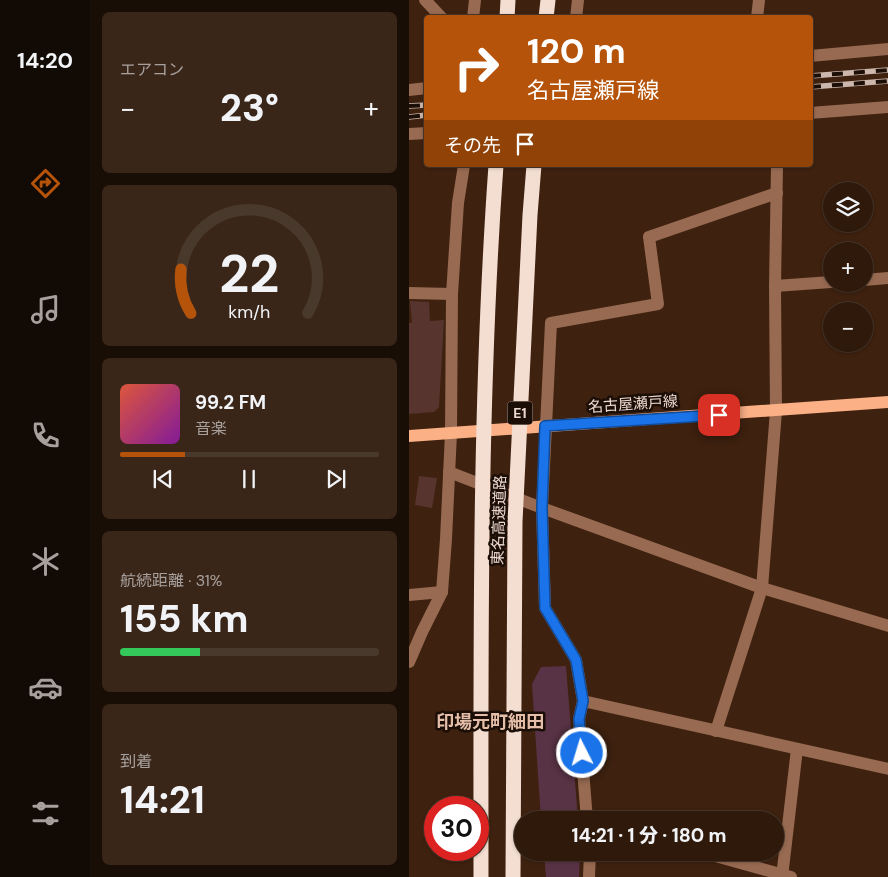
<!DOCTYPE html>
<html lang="ja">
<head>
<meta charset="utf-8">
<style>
  :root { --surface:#2e190b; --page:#3a2619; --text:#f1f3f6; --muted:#a7a09d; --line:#49382c; --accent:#b45309 }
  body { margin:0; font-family:"DM Sans","Noto Sans JP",sans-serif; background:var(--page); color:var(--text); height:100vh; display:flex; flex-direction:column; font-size:19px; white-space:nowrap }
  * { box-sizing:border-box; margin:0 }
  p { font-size:16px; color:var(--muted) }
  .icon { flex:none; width:28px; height:28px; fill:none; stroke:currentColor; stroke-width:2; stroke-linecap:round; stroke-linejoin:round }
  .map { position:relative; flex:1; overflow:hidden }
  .side { display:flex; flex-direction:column; gap:12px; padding:12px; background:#190e06; width:319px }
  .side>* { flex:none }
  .hud { position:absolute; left:15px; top:15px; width:389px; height:152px; border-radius:5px; box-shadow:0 1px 4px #0004,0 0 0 1px var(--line); background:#b45309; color:#fff; overflow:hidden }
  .buttons { position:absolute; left:414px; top:182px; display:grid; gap:10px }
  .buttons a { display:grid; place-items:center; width:50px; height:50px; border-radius:50%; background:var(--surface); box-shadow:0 1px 4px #0004,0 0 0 1px var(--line); font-size:25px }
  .speed { position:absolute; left:15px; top:796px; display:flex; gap:10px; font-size:25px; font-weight:700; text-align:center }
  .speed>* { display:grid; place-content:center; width:65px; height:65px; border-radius:50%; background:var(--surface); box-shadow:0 1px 4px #0004,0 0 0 1px var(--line); line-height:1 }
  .speed .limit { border:8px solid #d22; background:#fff; color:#111 }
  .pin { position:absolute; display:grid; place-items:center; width:42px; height:42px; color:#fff; margin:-21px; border-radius:10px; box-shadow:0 2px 8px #0006 }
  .me { position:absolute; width:55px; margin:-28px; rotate:355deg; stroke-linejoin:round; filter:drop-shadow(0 0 4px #0008) }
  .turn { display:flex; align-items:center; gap:18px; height:105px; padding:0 20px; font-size:22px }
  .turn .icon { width:65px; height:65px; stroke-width:2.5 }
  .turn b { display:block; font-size:35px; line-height:42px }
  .then { display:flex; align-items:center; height:48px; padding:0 20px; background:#0003; gap:10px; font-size:19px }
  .big { font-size:38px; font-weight:800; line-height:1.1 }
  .side .card { flex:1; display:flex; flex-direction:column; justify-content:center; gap:8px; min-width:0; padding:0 18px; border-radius:8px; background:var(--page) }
  .side .dial { align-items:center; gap:0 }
  .dial svg { height:130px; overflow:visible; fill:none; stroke:var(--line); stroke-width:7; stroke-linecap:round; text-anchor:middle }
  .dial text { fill:var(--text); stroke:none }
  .song { display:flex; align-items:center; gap:15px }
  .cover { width:60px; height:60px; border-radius:8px; background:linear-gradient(135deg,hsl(10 70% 55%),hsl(290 70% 35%)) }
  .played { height:5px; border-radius:2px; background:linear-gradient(90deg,var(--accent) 25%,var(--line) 25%) }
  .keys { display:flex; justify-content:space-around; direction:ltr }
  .heat { display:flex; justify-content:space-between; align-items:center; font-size:28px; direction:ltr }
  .charge { height:8px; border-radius:4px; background:linear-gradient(90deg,#34c759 31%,var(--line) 0) }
  .trip { position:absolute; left:105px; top:811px; width:270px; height:50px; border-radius:25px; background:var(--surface); box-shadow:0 1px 4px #0004,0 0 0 1px var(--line); font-weight:800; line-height:50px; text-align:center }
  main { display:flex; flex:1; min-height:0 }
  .tabs { display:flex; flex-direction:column; width:90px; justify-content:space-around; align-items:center; background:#120a04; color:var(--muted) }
  .tabs .icon { width:35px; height:35px }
  .tabs .active { color:var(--accent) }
  .tabs b { font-size:22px; color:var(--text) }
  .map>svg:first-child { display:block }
  .green { fill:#583345 }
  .building { fill:#57342e }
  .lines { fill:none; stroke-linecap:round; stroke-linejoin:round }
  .minor { stroke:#976a51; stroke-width:12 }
  .major { stroke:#fbb086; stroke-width:12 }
  .highway { stroke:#f4ddd1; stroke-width:15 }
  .rail-casing { stroke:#cdb7ac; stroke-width:5.5 }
  .rail { stroke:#1b0e07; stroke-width:4; stroke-dasharray:11; stroke-linecap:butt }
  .route-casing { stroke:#114b97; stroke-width:12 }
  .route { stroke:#1a73e8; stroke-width:9 }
  .labels { text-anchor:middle; stroke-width:5; stroke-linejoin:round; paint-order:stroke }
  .shield { fill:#1b0e07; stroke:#ad9b92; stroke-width:1 }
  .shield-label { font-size:14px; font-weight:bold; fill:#ecd8ce }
  .street-label { font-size:15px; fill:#ecd8ce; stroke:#1b0e07 }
  .quarter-label { font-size:18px; font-weight:bold; fill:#e5bea9; stroke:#1b0e07 }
</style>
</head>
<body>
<main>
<nav class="tabs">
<b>14:20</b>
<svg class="icon active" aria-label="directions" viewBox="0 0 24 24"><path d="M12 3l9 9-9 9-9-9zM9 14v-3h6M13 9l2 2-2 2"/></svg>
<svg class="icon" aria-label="music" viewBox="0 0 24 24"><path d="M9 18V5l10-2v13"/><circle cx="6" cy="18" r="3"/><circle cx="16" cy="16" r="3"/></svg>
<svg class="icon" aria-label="phone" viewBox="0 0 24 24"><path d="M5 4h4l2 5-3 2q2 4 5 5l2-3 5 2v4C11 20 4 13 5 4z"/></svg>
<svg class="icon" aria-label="climate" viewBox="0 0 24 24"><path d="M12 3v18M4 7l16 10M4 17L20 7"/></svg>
<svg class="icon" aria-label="car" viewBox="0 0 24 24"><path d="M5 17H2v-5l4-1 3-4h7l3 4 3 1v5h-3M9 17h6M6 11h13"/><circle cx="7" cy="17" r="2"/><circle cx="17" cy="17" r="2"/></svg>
<svg class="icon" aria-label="filters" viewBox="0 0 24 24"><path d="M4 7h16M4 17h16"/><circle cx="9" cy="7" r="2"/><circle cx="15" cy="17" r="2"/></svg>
</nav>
<section class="side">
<div class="card"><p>エアコン</p>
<div class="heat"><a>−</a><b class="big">23°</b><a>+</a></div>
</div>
<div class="card dial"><svg viewBox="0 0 100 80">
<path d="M14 69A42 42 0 1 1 86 69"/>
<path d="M14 69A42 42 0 0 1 8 42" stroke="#b45309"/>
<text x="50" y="56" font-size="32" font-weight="700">22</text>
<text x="50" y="72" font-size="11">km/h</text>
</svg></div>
<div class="card">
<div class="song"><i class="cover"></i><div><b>99.2 FM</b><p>音楽</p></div></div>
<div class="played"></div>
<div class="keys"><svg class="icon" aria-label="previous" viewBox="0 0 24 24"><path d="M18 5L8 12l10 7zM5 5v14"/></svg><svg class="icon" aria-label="pause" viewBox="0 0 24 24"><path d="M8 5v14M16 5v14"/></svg><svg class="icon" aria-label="next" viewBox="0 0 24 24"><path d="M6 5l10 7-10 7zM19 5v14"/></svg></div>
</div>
<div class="card"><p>航続距離 · 31%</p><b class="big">155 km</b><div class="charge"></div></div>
<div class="card"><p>到着</p><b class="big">14:21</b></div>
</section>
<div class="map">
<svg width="480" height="877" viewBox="0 0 480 877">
  <rect width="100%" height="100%" fill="#3e210f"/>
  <g class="green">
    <path d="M157,666L169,820H132L123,684L132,667Z"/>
    <path d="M135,853H171L170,877H137Z"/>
  </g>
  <g class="building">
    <path d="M1,301L20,302L21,321L35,320L30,407L25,412L0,414V323H3Z"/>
    <path d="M10,476L28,478L23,508L6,505Z"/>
  </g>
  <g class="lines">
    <g class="minor">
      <path d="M16,0L33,18"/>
      <path d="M64,18L66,0"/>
      <path d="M167,18L169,0"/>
      <path d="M348,18L350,0"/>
      <path d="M401,56L480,49"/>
      <path d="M0,90L18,88"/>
      <path d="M401,113L480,107"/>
      <path d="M0,134L18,133"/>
      <path d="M455,280L480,278"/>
      <path d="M366,286L422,282"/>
      <path d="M0,293L43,294"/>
      <path d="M40,472L133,508L353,588L480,626"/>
      <path d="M0,595L33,592"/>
      <path d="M0,662L13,632L33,592L37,539L42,433L43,294L49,203L55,165"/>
      <path d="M174,701L480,769"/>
      <path d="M307,731L353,588L367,411L366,286L368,165"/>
      <path d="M178,820L170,719L174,701L167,660L136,608L133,508L142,323L249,304L240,237L368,193"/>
      <path d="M292,852L382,877"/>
      <path d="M180,877L181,852"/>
      <path d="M373,877L388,749"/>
    </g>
    <path class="major" d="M0,436L480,402"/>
    <g class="highway">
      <path d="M98,18L99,0"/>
      <path d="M137,18L139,0"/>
      <path d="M72,877C72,640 70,402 87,165"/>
      <path d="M104,877L106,522L121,215L125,165"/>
    </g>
    <defs>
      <g id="rail">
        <path d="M401,76L480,70"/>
        <path d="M401,87L480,81"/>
        <path d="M0,106L18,105"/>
        <path d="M0,117L18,115"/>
      </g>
    </defs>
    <use href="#rail" class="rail-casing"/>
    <use href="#rail" class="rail"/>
  </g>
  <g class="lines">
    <defs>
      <path id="route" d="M173,753L170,719L174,701L167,660L136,608L133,508L136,426L310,415"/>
    </defs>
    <use href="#route" class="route-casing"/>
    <use href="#route" class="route"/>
  </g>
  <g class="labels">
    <rect class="shield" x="98.5" y="401.5" width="25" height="23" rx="4"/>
    <g class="shield-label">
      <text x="111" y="418">E1</text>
    </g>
    <g class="street-label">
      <text transform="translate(224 404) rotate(-4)" y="5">名古屋瀬戸線</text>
      <text transform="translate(90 520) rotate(-88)" y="5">東名高速道路</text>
    </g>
    <g class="quarter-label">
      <text x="81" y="728">印場元町細田</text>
    </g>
  </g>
</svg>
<div class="buttons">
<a><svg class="icon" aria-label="layers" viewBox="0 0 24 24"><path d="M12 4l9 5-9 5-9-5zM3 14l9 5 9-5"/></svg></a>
<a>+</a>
<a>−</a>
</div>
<div class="speed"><div class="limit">30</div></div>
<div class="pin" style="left:310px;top:415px;background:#d93025"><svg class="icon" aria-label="arrive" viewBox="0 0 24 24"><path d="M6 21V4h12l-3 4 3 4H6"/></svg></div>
<svg class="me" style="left:173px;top:753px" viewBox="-20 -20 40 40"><circle r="17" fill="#1a73e8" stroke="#fff" stroke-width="3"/><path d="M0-11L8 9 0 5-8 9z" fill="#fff"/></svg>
<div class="trip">14:21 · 1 分 · 180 m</div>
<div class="hud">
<div class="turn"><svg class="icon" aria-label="right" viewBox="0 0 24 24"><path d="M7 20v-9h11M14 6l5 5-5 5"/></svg><div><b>120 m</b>名古屋瀬戸線</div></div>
<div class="then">その先<svg class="icon" aria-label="arrive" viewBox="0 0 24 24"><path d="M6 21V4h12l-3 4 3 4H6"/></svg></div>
</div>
</div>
</main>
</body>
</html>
